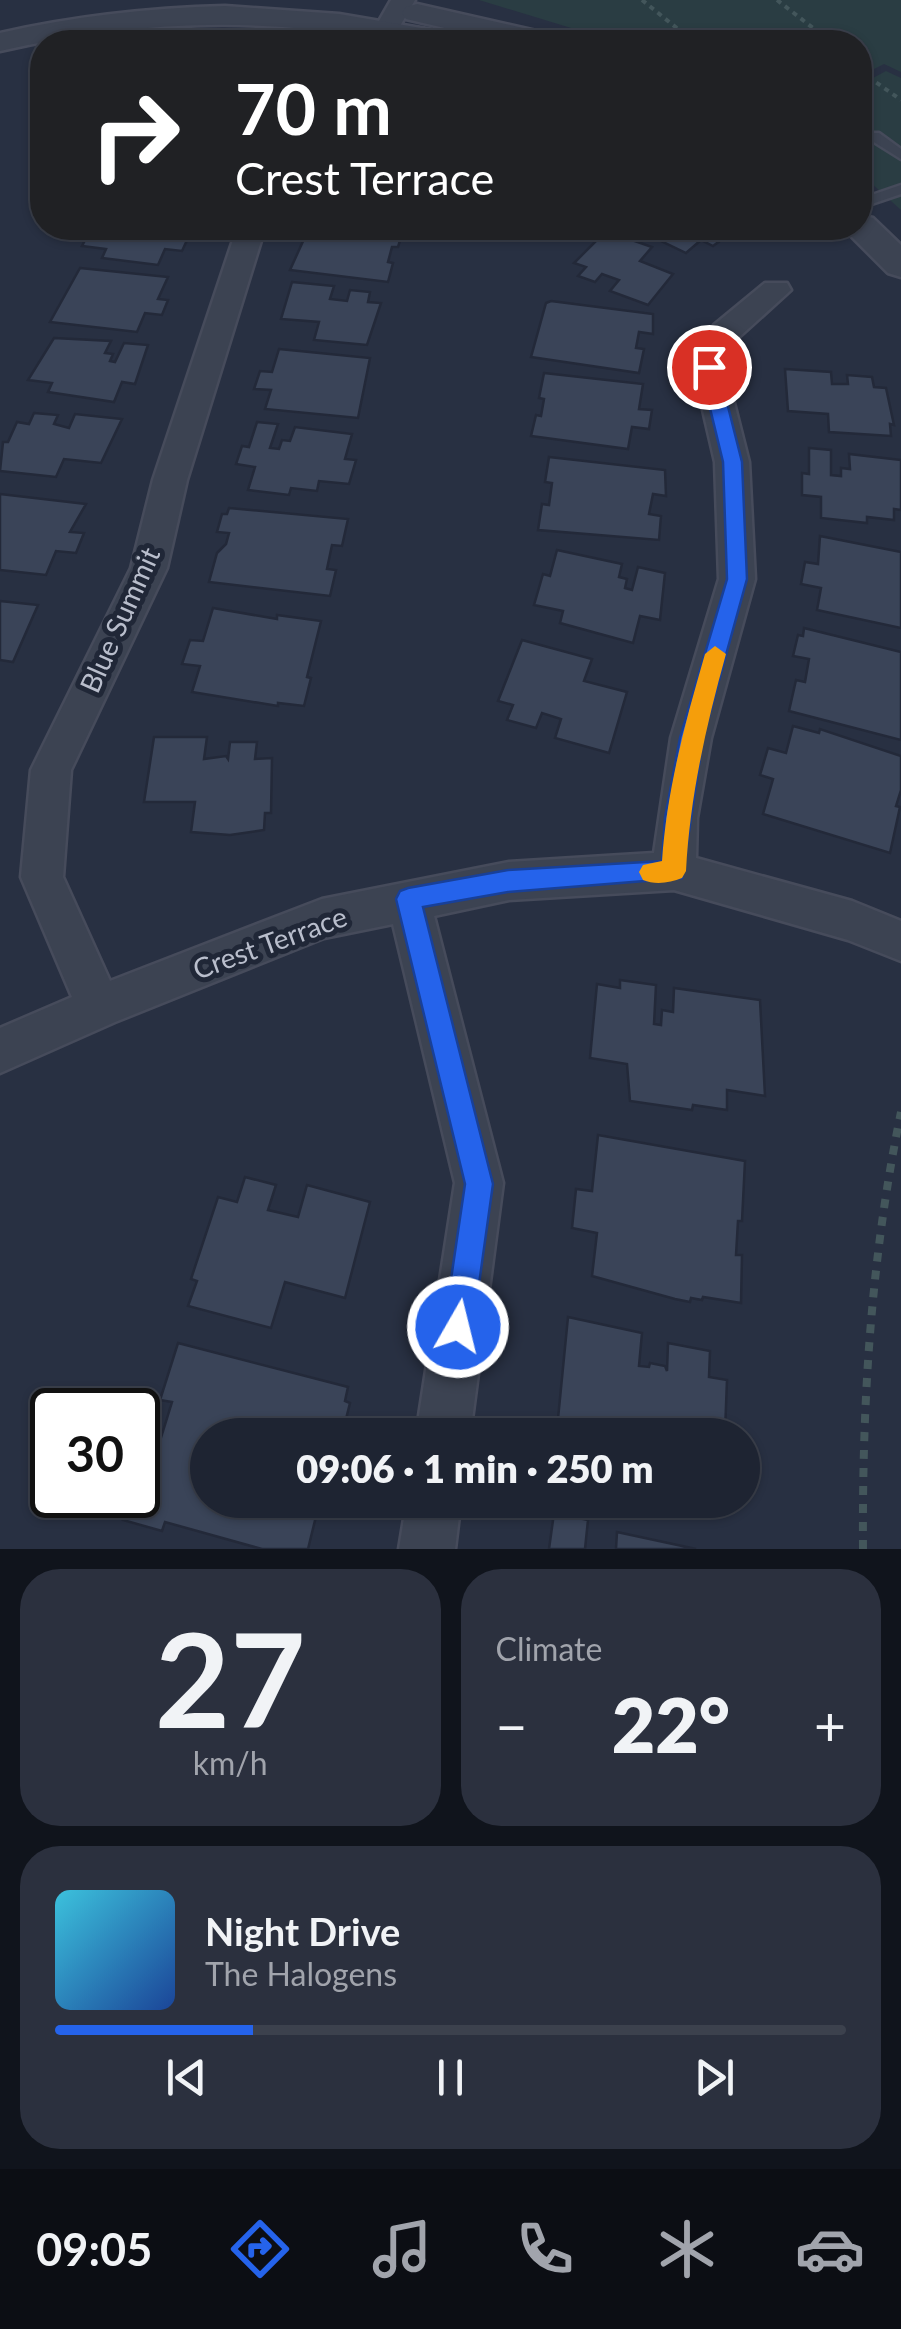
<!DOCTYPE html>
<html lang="en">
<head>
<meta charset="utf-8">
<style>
  :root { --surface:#1e2432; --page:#2b303e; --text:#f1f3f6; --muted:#a1a4ac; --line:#3c414d; --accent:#2563eb }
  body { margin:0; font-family:Lato,sans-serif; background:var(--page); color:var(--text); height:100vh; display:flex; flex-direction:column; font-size:38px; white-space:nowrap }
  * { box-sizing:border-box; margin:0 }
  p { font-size:32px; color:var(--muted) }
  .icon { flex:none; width:55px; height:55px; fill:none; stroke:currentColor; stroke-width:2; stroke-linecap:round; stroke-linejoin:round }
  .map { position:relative; height:1549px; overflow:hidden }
  .drawer { display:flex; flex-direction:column; gap:20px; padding:20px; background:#10141c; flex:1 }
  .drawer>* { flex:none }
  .banner { position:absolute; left:30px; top:30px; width:842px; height:210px; border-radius:40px; box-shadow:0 2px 8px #0004,0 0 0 2px var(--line); background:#202124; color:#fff; overflow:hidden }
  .speed { position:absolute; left:30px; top:1388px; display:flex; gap:20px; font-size:50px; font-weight:700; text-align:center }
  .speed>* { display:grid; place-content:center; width:130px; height:130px; border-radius:50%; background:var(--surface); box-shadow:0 2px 8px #0004,0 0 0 2px var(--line); line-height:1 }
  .speed .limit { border:5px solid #111; border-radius:15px; background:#fff; color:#111 }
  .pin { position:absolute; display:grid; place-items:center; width:85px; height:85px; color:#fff; margin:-42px; border:5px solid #fff; border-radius:50%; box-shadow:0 2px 10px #0007 }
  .me { position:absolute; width:110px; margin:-55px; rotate:8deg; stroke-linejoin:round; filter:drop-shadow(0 0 8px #0008) }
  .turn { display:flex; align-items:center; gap:35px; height:210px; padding:0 40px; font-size:45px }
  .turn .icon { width:130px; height:130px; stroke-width:2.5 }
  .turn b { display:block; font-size:70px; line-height:85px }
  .big { font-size:75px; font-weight:800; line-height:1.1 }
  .drawer .card { flex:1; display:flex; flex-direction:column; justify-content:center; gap:15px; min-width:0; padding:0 35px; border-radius:40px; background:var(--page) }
  .drawer .dial { align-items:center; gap:0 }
  .dial b { font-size:130px; line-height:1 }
  .song { display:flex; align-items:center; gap:30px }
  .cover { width:120px; height:120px; border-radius:15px; background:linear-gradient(135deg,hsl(190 70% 55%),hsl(220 70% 35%)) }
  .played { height:10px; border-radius:5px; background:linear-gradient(90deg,var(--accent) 25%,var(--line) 25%) }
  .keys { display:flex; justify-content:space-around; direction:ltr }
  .heat { display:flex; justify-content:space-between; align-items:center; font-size:55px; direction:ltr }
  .drawer .tiles { flex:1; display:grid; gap:20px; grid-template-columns:1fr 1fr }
  .card:last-child { grid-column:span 2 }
  .trip { position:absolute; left:190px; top:1418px; width:570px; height:100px; border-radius:50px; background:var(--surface); box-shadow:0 2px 8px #0004,0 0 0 2px var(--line); font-weight:800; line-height:100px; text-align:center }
  .dock { display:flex; height:160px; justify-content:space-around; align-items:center; background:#0c0e14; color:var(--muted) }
  .dock .icon { width:70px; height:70px }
  .dock .selected { color:var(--accent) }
  .dock b { font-size:45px; color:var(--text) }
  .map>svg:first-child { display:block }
  .green { fill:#2a3d43 }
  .building { fill:#3a4458; stroke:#232939; stroke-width:2.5 }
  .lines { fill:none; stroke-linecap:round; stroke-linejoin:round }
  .service-casing { stroke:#464b5b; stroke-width:5 }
  .minor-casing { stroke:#464b5b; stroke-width:5 }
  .tertiary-casing { stroke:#464b5b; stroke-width:5 }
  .path-far1 { stroke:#43565b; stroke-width:4; stroke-dasharray:5 5; stroke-linecap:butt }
  .path { stroke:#43565b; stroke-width:8; stroke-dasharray:9 9; stroke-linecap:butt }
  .service { fill:#3c4352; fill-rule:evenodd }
  .minor { fill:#3c4352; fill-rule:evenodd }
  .tertiary { fill:#3c4352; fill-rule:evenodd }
  .route { fill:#2563eb; stroke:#184099; stroke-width:2.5 }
  .slow { fill:#f59e0b }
  .labels { text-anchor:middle; stroke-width:10; stroke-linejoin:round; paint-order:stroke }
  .street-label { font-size:28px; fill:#b9becc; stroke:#202737 }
</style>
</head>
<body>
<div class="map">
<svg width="901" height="1549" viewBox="0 0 901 1549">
  <rect width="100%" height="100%" fill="#283042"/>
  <g class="green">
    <path d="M479,0H901V72L884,64L860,76V42H617Z"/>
    <path d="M886,71L901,78V210L860,173V85Z"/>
  </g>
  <g class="building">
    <path d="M101,228H160L158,233L165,234L168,228H186L183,236H189L182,251L165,249L158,265L102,258L106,249L82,246L91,229Z"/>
    <path d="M300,228H404L398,247H392L388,262L393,263L388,282L290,270L304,239L296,238Z"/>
    <path d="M647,228H729L723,233L728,235L713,246L701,240L686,253L653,237L659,233Z"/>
    <path d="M606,231L652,247L640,261L673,274L648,305L610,291L619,280L602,274L595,282L578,276L586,267L574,263Z"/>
    <path d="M80,268L168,277L158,299L168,300L162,315L145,313L137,332L50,322Z"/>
    <path d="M292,282L334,286L330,299L347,301L350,290L370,292L368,302L381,303L367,345L314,340L319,322L281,319Z"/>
    <path d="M551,301L653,314V334L639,332L636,348L644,349L639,373L531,357L546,303Z"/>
    <path d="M54,338L111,341L105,353L113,354L110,361L115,362L124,343L148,345L135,384L122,382L114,402L48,392L52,383L28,380Z"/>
    <path d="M279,349L370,358L358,418L265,409L271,390L254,389L260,371L272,372Z"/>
    <path d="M785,369L831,372L832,384H848L847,375L872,377L874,387L886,388L894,425L890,424L891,436L829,432L828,414L788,411Z"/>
    <path d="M544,373L643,384L639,409L652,410L649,429L632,427L628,449L531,436L536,415L541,416L544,399L539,398Z"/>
    <path d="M34,413L58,415L54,424L69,428L75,414L122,419L101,463L64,459L56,477L0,471L3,442H8L17,422L29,424Z"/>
    <path d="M257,422L278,424L270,448L279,449L282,440L290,441L295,427L352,434L345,459L356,460L349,484L319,481L317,491L291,488L289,495L248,490L255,467L236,464L242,446L249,447Z"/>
    <path d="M809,448L831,450V475L841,476V468L850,469L849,454L901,460V510L894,509V520L867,517V523L821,518V497L802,495V473L809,474Z"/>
    <path d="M549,457L665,470L666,496L653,494L649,514L661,516L659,540L538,530L542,504L549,505L552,483L545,482Z"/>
    <path d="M0,494L86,504L70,532L84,533L76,553L56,551L46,575L0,570Z"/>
    <path d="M229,508L348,519L342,546L332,545L327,569L336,570L330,596L209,582L217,553L226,544L229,533L217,532L222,514H227Z"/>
    <path d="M820,536L901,552V628L817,610L821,588L801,584L805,562L818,564Z"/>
    <path d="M557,550L622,564L619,577L627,579L625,588L632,590L638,567L665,573L660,620L640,616L633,643L560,623L563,611L534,605L543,574L550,576Z"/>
    <path d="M0,601L38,605L13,662L0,660Z"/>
    <path d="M213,608L277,619V615L321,621L307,677L311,678L304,706L278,703V706L192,692L200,666L182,664L190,640L203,641Z"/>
    <path d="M804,628L901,652V740L789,711L796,680L805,682L809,659L793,656L798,635L803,636Z"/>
    <path d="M522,640L592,659L584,681L627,692L609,753L555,738L561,719L542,713L536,728L507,720L513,705L498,701Z"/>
    <path d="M793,726L819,733L820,729L901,756V790L896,806L900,807L890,853L763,814L773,779L760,775L768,748L786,753Z"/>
    <path d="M154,737H207L204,759L226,756L228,759L230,742H257L255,759L272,758L271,813H265L264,830L230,835L191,832L195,802H144Z"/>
    <path d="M620,980L656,985L654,1024L661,1025L662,1010L673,1012L674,988L760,1000L765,1096L727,1090V1110L693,1105L692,1110L630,1101L627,1064L590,1058L597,984L620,988Z"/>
    <path d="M598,1135L745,1161L742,1221H738L736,1255H742L741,1303L703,1297L702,1300L691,1298L690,1302L675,1299L592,1276L597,1233L572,1228L576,1189L592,1191Z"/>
    <path d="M245,1177L276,1185L268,1210L298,1217L307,1185L370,1202L345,1298L285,1282L271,1328L188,1306L197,1281L191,1279L218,1197L237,1202Z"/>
    <path d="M568,1317L642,1333L639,1366L649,1367L650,1363L665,1366L667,1371L668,1343L710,1351L709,1377L727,1380L725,1432L730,1435H589L557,1429Z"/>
    <path d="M178,1343L348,1387L345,1401L350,1403L342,1435H208V1500H320L308,1549H262L165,1522L162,1531L123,1520L131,1495H138V1473L144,1453L155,1457L172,1402L160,1400Z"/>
    <path d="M554,1513L588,1520L585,1549H549Z"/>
    <path d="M617,1532L696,1549H616Z"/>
  </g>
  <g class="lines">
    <defs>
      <g id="service">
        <path d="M869,133H879L901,149V159L869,139Z"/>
        <path d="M901,185V194L860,208V199Z"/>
      </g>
      <g id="minor">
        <path d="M391,0H415L396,33L387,35L375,28Z"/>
        <path d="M237,228H265L187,480L167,568L71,770L63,877L110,981L322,899L509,862L654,853L671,738L719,579L715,462L693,367L714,325L765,283H787L791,290L738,338L725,367L749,462L755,579L711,738L697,818L696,858L852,901L901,921V961L848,940L674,890L509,900L434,916L503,1183L470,1435H416L455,1183L393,924L324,938L115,1022L0,1073V1028L72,997L21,877L31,770L131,568L153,480Z"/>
        <path d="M407,1500H461L455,1549H399Z"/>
      </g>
      <g id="tertiary">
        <path d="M417,4L554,35L559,42H505L406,19L402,13L406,7Z"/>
        <path d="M225,6L339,14L462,35L467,42C405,46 344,31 283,27C187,20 94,30 0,51V33C75,16 148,8 225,6Z"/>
        <path d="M860,215L873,218L901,245V277L888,273L843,228H860Z"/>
      </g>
    </defs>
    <use href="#service" class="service-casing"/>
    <use href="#minor" class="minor-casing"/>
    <use href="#tertiary" class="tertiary-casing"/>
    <g class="path-far1">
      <path d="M642,0L694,42"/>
      <path d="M777,0L831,42"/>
      <path d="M860,71L901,100"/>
    </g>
    <path class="path" d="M863,1549C862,1401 871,1257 901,1112"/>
    <use href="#service" class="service"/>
    <use href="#minor" class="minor"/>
    <use href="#tertiary" class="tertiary"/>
  </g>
  <path class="route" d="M709,361L718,367L742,462L747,579L703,738L682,878L508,892L423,907L493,1184L473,1327L469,1338L458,1342L448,1338L444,1327L465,1184L396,899L400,891L408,888L508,870L662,861L665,818L680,738L727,579L723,462L700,367Z"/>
  <path class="slow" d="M715,646L726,654C706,726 690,796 686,871L682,878C670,883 655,885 643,880L639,872L643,865L662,861C667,789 685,723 705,654Z"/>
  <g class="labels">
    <g class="street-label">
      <text transform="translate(120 620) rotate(-66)" y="10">Blue Summit</text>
      <text transform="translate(270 943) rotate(-20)" y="10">Crest Terrace</text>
    </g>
  </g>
</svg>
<div class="speed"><div class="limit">30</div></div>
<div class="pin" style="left:709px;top:367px;background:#d93025"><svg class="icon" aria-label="arrive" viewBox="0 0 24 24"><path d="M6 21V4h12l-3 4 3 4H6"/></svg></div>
<svg class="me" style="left:458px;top:1327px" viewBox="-20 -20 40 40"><circle r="17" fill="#2563eb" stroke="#fff" stroke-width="3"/><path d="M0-11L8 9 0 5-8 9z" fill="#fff"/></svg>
<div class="trip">09:06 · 1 min · 250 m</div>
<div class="banner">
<div class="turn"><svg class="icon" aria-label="right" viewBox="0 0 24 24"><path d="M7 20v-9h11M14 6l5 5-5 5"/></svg><div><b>70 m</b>Crest Terrace</div></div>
</div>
</div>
<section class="drawer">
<div class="tiles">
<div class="card dial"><b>27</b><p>km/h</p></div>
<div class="card"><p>Climate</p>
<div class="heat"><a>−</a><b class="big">22°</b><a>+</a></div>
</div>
<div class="card">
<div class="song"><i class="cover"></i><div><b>Night Drive</b><p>The Halogens</p></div></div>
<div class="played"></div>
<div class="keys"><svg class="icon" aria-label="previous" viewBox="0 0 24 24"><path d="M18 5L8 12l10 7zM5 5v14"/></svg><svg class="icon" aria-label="pause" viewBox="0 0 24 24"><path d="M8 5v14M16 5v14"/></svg><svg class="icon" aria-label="next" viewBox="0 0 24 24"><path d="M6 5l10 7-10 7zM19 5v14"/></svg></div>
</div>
</div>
</section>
<nav class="dock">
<b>09:05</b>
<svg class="icon selected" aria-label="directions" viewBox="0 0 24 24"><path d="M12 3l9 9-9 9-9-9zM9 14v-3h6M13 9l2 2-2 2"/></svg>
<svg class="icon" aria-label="music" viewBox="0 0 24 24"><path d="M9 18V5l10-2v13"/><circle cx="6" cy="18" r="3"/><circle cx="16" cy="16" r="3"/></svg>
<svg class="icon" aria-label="phone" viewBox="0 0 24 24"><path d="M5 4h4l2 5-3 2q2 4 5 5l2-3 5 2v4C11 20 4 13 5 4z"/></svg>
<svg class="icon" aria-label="climate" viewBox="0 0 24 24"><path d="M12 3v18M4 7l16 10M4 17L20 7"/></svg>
<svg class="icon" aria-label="car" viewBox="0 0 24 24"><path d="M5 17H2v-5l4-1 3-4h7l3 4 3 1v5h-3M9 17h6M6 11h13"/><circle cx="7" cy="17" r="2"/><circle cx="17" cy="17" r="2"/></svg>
</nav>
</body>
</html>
